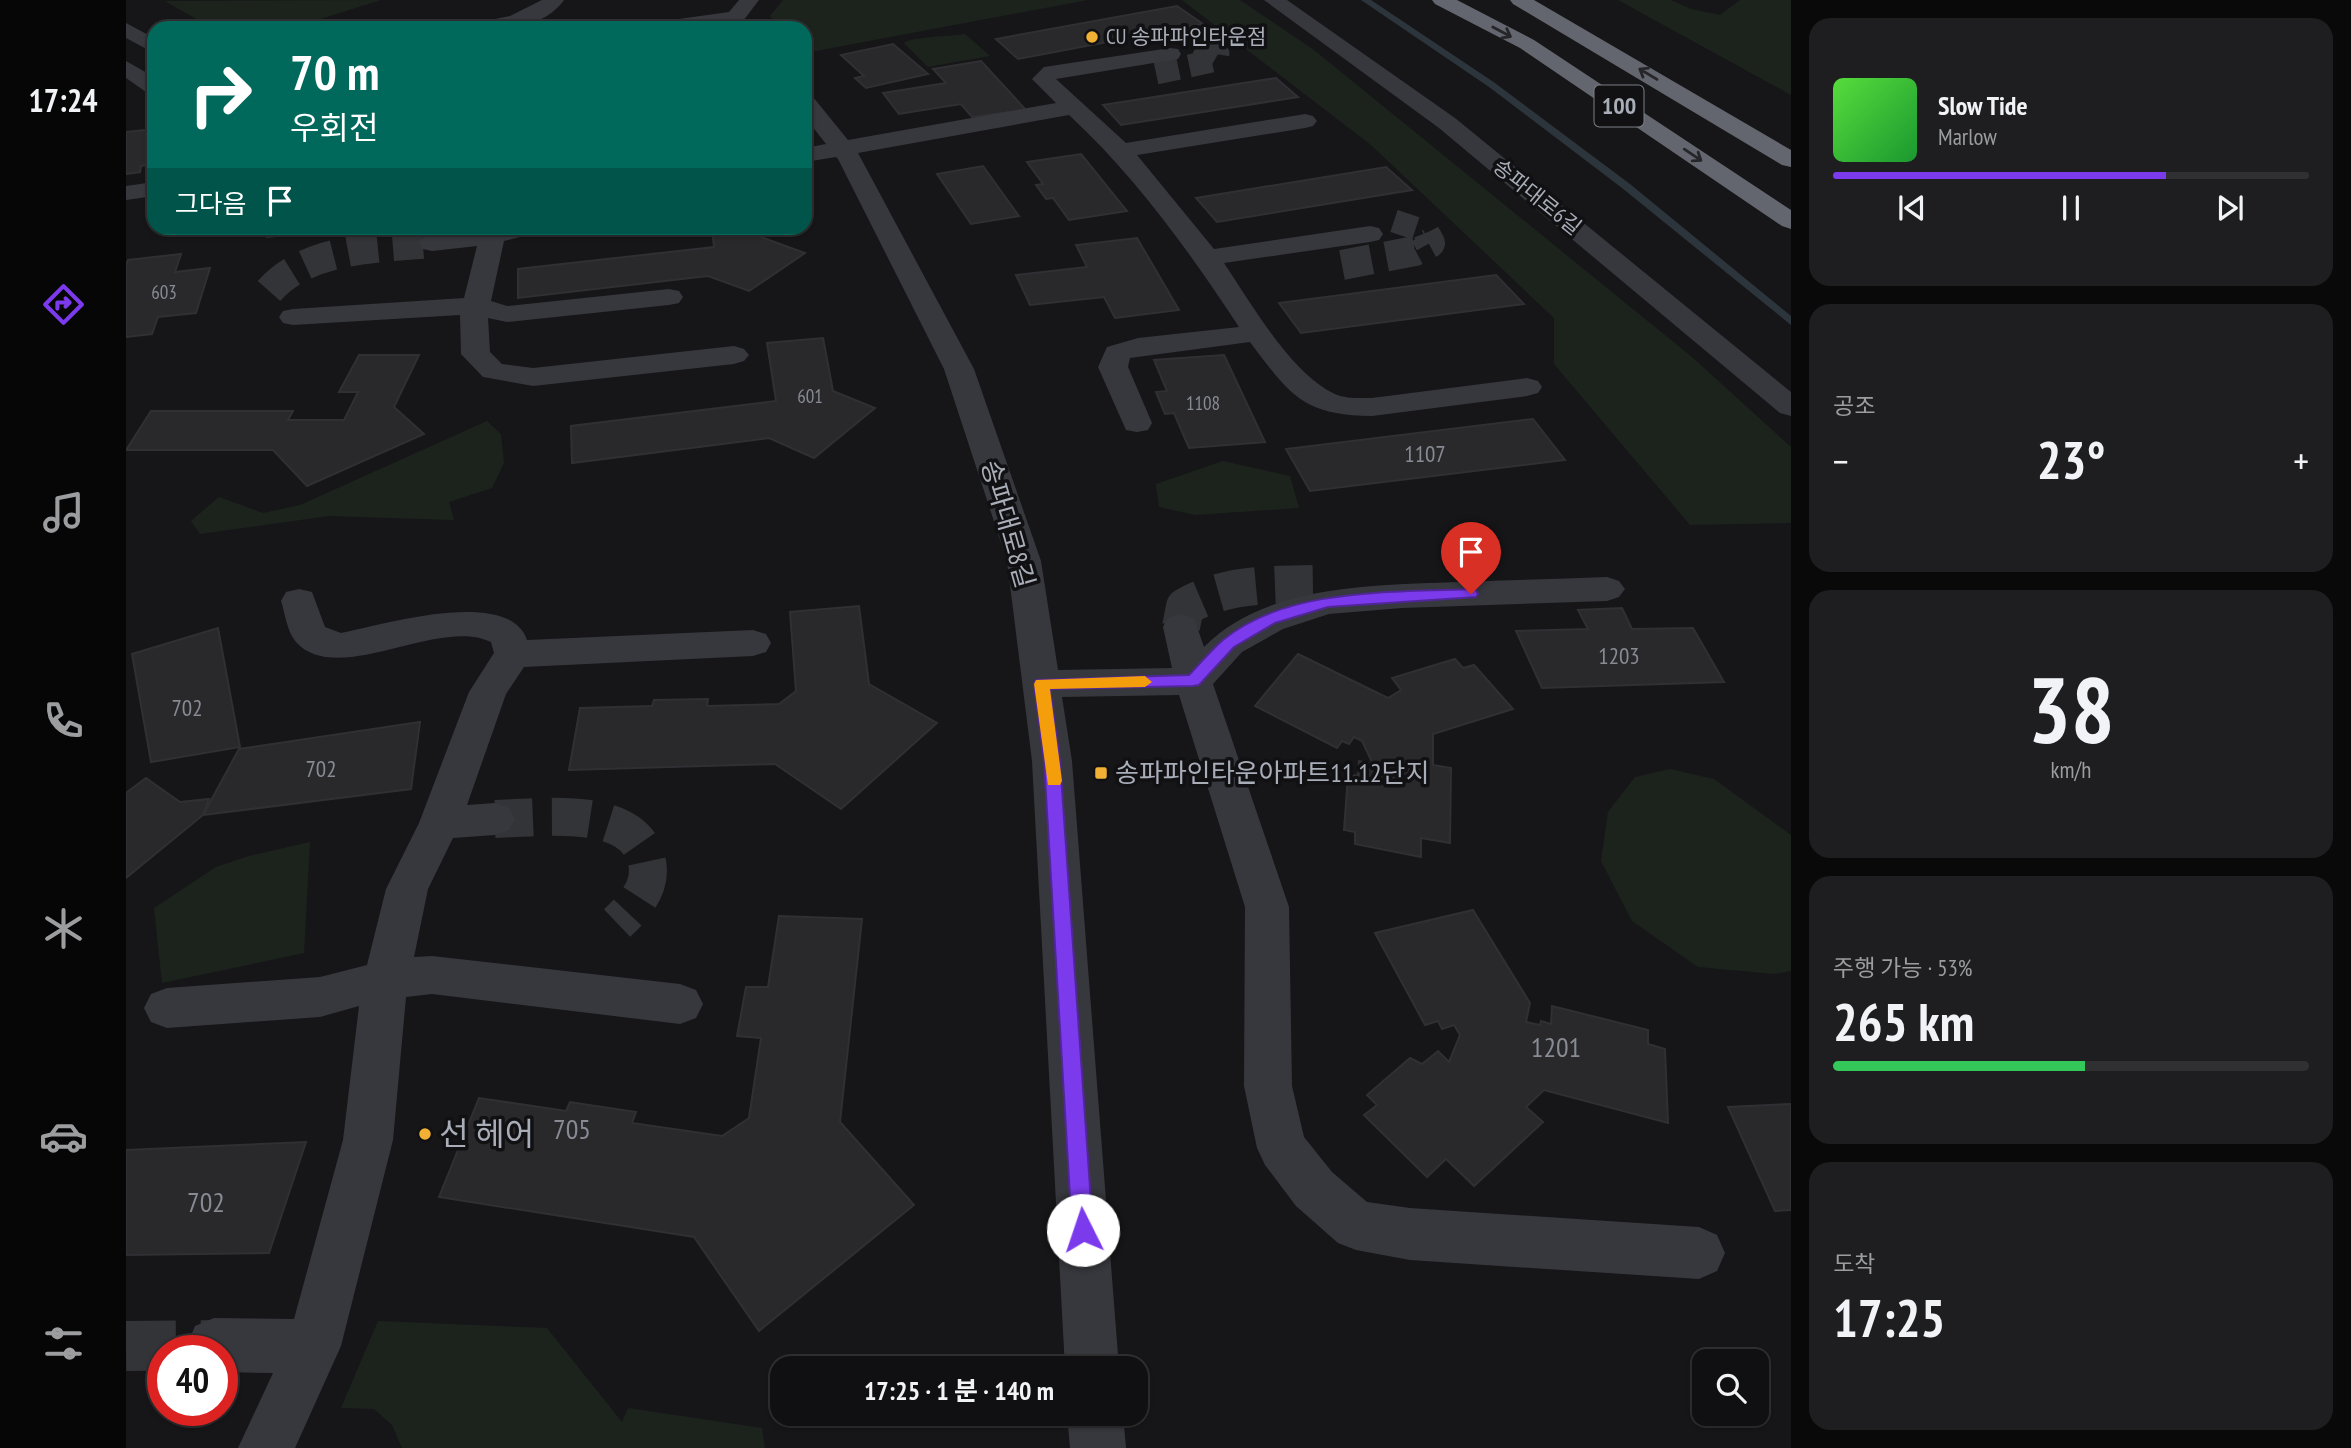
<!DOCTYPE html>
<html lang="ko">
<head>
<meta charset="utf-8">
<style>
  :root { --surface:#101012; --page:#1e1e20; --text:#f1f3f6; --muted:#9c9d9f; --line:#303032; --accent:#7c3aed }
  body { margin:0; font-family:"PT Sans Narrow","Noto Sans KR",sans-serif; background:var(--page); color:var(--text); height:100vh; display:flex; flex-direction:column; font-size:26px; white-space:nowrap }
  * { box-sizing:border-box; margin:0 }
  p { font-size:23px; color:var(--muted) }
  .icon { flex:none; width:38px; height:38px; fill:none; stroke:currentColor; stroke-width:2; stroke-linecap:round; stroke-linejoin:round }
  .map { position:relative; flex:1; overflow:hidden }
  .panel { display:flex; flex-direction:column; gap:18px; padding:18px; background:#09090a; width:560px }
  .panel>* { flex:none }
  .hud { position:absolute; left:21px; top:21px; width:665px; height:214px; border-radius:21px; box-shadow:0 2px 5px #0004,0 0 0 2px var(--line); background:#00695c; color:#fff; overflow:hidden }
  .tools { position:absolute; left:1566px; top:1349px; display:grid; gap:14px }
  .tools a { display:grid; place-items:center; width:77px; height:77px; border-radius:14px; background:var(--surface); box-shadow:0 2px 5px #0004,0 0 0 2px var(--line); font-size:35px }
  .speed { position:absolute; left:21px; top:1335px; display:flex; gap:14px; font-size:35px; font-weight:700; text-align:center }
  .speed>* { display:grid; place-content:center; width:91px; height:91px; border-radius:50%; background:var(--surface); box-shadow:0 2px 5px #0004,0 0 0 2px var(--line); line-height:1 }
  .speed .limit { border:10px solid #d22; background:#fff; color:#111 }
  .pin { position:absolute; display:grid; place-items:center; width:60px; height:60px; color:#fff; margin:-72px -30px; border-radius:50% 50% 50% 0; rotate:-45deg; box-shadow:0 0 7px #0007 }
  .pin .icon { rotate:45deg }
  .me { position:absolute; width:77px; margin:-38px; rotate:356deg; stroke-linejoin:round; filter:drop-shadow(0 0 5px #0008) }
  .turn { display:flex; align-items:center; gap:24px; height:147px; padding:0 28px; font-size:32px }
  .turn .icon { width:91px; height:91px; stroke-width:2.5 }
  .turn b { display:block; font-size:49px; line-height:60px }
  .then { display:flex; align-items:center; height:66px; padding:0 28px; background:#0003; gap:14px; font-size:26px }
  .big { font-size:52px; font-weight:700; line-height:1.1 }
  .panel .card { flex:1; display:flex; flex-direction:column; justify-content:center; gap:10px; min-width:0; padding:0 24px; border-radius:21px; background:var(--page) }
  .panel .dial { align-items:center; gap:0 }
  .dial b { font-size:91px; line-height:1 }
  .song { display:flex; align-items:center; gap:21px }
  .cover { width:84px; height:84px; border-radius:10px; background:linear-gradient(135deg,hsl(110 70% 55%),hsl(130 70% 35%)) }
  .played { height:7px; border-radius:4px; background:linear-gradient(90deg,var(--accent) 70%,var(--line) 70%) }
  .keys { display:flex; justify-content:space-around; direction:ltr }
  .heat { display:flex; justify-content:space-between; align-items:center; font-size:38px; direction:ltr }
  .charge { height:10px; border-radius:5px; background:linear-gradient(90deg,#34c759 53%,var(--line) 0) }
  .trip { position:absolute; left:644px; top:1356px; width:378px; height:70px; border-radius:21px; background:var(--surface); box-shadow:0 2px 5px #0004,0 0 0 2px var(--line); font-weight:700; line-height:70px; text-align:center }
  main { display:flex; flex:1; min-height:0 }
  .menu { display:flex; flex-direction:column; width:126px; justify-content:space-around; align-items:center; background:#060607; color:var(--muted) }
  .menu .icon { width:49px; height:49px }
  .menu .selected { color:var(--accent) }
  .menu b { font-size:32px; color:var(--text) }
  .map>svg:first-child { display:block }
  .green { fill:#1c231d }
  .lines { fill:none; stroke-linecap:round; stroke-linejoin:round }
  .stream { fill:#2c353c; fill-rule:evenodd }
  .building { fill:#29292c; stroke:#303034; stroke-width:2 }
  .minor-tunnel-far3 { stroke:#333438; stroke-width:23; stroke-dasharray:23 11; stroke-linecap:butt }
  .minor-tunnel-far2 { stroke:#333438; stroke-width:30; stroke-dasharray:30 15; stroke-linecap:butt }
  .minor-tunnel-far1 { stroke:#333438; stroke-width:38; stroke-dasharray:38 19; stroke-linecap:butt }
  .minor-tunnel { stroke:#333438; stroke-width:50; stroke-dasharray:50 25; stroke-linecap:butt }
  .minor { fill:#37383d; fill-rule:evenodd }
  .highway { fill:#63666e; fill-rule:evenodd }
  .oneway { stroke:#26262a }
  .route { fill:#7c3aed; stroke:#51269a; stroke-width:2 }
  .slow { fill:#f59e0b }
  .poi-dot { fill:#f2b134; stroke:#111113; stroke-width:2.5 }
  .labels { text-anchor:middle; stroke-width:7; stroke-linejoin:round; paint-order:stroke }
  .far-number-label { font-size:19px; fill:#888b94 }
  .far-poi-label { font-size:21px; fill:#a8adb8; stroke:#111113; text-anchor:start }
  .far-street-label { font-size:21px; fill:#a8adb8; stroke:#111113 }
  .number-label { font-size:23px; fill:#888b94 }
  .shield { fill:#111113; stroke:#7b7e86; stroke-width:2 }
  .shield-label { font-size:24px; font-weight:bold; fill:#a8adb8 }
  .street-label { font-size:26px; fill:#a8adb8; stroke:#111113 }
  .poi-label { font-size:26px; fill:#a8adb8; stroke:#111113; text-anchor:start }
  .near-number-label { font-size:28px; fill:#888b94 }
  .near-poi-label { font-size:32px; fill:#a8adb8; stroke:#111113; text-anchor:start }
</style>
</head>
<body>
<main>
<nav class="menu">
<b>17:24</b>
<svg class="icon selected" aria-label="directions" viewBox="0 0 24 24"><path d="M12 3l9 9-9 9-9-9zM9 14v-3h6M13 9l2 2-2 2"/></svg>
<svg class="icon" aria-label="music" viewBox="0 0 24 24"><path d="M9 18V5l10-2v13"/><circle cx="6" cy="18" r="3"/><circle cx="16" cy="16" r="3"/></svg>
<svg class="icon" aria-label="phone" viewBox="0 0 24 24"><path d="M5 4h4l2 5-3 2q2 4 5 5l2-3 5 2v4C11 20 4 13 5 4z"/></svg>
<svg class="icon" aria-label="climate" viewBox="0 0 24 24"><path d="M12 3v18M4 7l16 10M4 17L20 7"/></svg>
<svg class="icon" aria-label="car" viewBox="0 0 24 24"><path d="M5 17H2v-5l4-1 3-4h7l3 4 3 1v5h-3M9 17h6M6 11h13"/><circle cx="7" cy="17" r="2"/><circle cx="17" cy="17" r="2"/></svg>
<svg class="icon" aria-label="filters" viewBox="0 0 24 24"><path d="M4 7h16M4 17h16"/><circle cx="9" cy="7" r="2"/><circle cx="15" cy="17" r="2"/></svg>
</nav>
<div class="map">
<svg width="1665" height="1448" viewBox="0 0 1665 1448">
  <rect width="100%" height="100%" fill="#161618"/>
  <g class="green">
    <path d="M255,0L166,28H86L39,1Z"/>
    <path d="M657,0H962L679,53V28H655L644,16Z"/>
    <path d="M1056,0H1114L1188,50L1566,357L1665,447V523L1564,525L1428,364V318L1245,145Z"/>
    <path d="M1492,0H1545L1565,9L1594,15L1614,0H1665V95Z"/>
    <path d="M839,34L864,56L802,67L778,43C785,37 826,36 839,34Z"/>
    <path d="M361,421L375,434L378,463L366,488L323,502L328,520L203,516L74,534L65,521L93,497L137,513L174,505Z"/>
    <path d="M1097,461L1164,476L1173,508L1069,515L1033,507L1030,484Z"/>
    <path d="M1544,769L1588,779L1665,835V971L1648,974L1572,967L1506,921L1475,861L1482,812L1509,777Z"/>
    <path d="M184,842L178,953L36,983L28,908L90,867L123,856Z"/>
    <path d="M252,1321L421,1328L496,1422L502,1408L636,1428L639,1448H276L266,1425L248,1409L215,1408Z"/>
  </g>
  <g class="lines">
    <path class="stream" d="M1235,0H1245L1369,83L1504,184L1665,316V325L1496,188L1363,87Z"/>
  </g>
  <g class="building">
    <path d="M1051,6L1077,24L892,59L870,39Z"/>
    <path d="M767,44L802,74L740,88L729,78L738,76L715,55Z"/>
    <path d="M855,61L900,110L846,117L835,104L773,114L757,93L820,83L807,69Z"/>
    <path d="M1150,78L1172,97L995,125L977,105Z"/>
    <path d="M28,129V164L15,166L14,172L0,174V132Z"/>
    <path d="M955,154L1001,211L943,220L927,198L920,199L910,185L917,184L901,162Z"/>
    <path d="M857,166L893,216L845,224L811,174Z"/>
    <path d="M1260,167L1286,190L1091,222L1070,198Z"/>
    <path d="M143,228H221L141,237Z"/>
    <path d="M586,228H634L635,237L679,253L623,291L582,276L392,298V269L588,247Z"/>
    <path d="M1011,238L1053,310L989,318L978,297L904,305L890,275L961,267L950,245Z"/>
    <path d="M55,254L49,272L84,268L70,313L32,317L26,334L0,337V266L2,260Z"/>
    <path d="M1370,275L1398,304L1175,333L1153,303Z"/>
    <path d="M697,338L707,391L749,408L688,458L643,438L446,463L445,426L650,401L641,343Z"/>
    <path d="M233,355H293L268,407L298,434L181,486L147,450H0L25,411H167L162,420H218L232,392H213Z"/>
    <path d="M1098,355L1139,442L1063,448L1048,413L1039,414L1030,392L1041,391L1028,360Z"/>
    <path d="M1407,419L1439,460L1184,491L1160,449Z"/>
    <path d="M733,606L743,684L811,723L715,809L649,764L443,770L454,708L526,706L528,700L582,699L581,706L653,704L670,691L664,612Z"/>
    <path d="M1496,608L1506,629L1567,628L1598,682L1416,688L1390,631L1462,629L1452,610Z"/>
    <path d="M92,628L114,747L25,762L6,654Z"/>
    <path d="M1172,654L1262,698L1275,690L1266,678L1329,659L1337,668L1348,665L1387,709L1307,734V765L1325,768L1324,843L1295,838V857L1229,844V832L1218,830L1222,776L1232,775L1233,761L1247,764L1236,741L1228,737L1223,744L1216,741L1211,748L1129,706Z"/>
    <path d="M294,722L285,789L77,815L113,749Z"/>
    <path d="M20,778L54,802L83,799L77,815L0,878V793Z"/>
    <path d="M1347,910L1404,1003L1400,1022L1414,1025L1415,1021L1425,1024L1426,1006L1522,1030V1044L1539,1049L1542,1123L1418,1090L1400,1107L1417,1122L1348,1186L1320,1159L1301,1177L1238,1115L1251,1105L1241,1095L1284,1058L1296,1064L1312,1051L1323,1062L1334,1035L1328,1025L1316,1029L1312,1021L1299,1025L1249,933Z"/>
    <path d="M653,916L736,919L714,1122L788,1205L633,1331L568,1237L313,1197L353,1098L440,1111L444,1102L510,1112L506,1123L596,1136L623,1118L635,1038L611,1036L620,987H642Z"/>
    <path d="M1665,1104V1210L1649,1211L1602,1107Z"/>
    <path d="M180,1142L143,1253L0,1255V1150Z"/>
  </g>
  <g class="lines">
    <g class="minor-tunnel-far3">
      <path d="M1030,73L1091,60L1092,54L1069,41"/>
      <path d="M1268,221L1298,231L1300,236"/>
    </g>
    <g class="minor-tunnel-far2">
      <path d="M1216,265L1289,251L1304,243L1299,234"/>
      <path d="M143,291C182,247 252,248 306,243"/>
    </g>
    <g class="minor-tunnel-far1">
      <path d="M1055,627L1059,607C1100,583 1144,585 1190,584"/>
      <path d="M369,819C412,818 505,804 520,858C528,885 510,905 491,923"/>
    </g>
    <path class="minor-tunnel" d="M0,1346L88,1345"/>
    <g class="minor">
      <path d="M416,0H438C416,31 374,28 341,28L344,24L384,16Z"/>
      <path d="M613,0H633L617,21L575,28H521L524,24L531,22L603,12Z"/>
      <path d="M1138,0H1161L1329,118L1665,392V416L1654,413L1313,128Z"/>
      <path d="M0,23L28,38V53L0,38Z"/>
      <path d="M1044,48L1052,49L1055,54L1052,59L930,79L1000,143L1179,114L1187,116L1191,121L1187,126L1179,128L1011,155L1088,249L1244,226L1253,228L1257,234L1253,240L1244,242L1098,263C1125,303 1165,374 1209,394C1220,399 1234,398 1246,398L1401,378L1412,381L1416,387L1412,393L1401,396L1246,416C1177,416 1163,394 1124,342L1004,358L1002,367L1026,423L1022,430L1011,432L1000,430L972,367L981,347L1012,338L1113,327C1063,251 1010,177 943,115L732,153L848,369L915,561L932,670L1046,668L1037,627L1042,618L1055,614L1068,618L1078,647C1140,583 1254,585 1336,582C1385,580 1433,579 1481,577L1493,581L1499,589L1493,597L1481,601L1276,608L1203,614L1157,629L1116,652L1087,684L1163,907L1166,1086L1178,1137L1206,1172L1241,1202L1284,1208L1573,1227L1591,1235L1599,1253L1591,1271L1573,1279L1284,1260L1230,1250L1212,1243L1170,1206L1139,1165L1131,1148L1118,1086L1119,907L1053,695L936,697L946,761L993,1368H939L906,761L881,561L818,369L712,159L710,157L679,162V148L700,144L679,117V95L687,97L722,140L930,103L906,79L918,67Z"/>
      <path d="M0,61L28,77V94L20,92L0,78Z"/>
      <path d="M28,182V196L0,200V186Z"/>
      <path d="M369,228H414L410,233L378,241L365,301L381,306L543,289L553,291L557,297L553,303L543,305L381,322L362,318L364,352L376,364L407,368L608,346L618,349L623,355L618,361L608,364L407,386L357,377L335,354L334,315L167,325L157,323L153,317L157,311L167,309L338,298L351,246L306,251L297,249L293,243L297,237L306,235Z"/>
      <path d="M173,589L186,592L199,627L215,633C255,625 383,586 401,640L627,630L640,634L645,643L640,652L627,656L398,667L380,694L341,805L369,803L383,808L389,819L383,830L369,835L327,838L302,889L288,957L306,956L554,984L570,990L577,1004L570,1018L554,1024L306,994L280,997L267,1140L215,1346L169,1448H112L147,1373L96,1372V1351H63L61,1345L69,1326L88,1318L168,1319L217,1140L233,1006L194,1017L41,1028L25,1022L18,1008L25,994L41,988L194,977L241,965L260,889L293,823L343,692L368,653L365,642C313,616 211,688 170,642C161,632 159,613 155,601L160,592Z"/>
      <path d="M941,1414H997L1000,1448H944Z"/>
    </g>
    <g class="highway">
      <path d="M1306,0H1331L1408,40L1665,210V229L1656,226L1394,48L1309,4Z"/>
      <path d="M1384,0H1408L1665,150V167L1656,165L1387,4Z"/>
    </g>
  </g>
  <defs><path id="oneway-shaft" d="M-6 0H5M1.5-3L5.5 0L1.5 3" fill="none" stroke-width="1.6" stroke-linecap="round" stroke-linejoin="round" transform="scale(1.75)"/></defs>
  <g class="oneway">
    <use href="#oneway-shaft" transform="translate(1376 32) rotate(28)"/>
    <use href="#oneway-shaft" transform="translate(1522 74) rotate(-149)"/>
    <use href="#oneway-shaft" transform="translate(1567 155) rotate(34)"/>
  </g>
  <path class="route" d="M1345,589L1350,590L1352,594L1350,597L1202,607L1149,623L1108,647L1073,685L1067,686L924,689L934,761L967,1230L964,1238L957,1241L949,1238L946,1230L918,761L908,684L910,680L1063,675C1074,664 1085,650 1097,640C1162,587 1266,593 1345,589Z"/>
  <path class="slow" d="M1019,676L1026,682L1019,687L924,689L936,781L934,785H922L908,684L910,680Z"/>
  <g class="poi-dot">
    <circle cx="966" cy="37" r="7"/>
    <rect x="968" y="766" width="14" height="14" rx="3.5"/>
    <circle cx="299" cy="1134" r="7"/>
  </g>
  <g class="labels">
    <g class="far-number-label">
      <text x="38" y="299">603</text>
      <text x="684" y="403">601</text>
      <text x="1077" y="410">1108</text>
    </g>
    <g class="far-poi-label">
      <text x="980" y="44">CU 송파파인타운점</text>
    </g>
    <g class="far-street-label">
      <text transform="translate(1411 197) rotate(39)" y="7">송파대로6길</text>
    </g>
    <g class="number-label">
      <text x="1299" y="462">1107</text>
      <text x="1493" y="664">1203</text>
      <text x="61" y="716">702</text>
      <text x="195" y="777">702</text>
    </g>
    <rect class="shield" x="1468.5" y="85.5" width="49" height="41" rx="5"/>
    <g class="shield-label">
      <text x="1493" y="114">100</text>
    </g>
    <g class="street-label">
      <text transform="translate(882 524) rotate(74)" y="9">송파대로8길</text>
    </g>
    <g class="poi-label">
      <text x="989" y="782">송파파인타운아파트11.12단지</text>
    </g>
    <g class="near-number-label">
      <text x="1430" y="1057">1201</text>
      <text x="446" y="1139">705</text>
      <text x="80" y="1212">702</text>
    </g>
    <g class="near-poi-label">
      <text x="313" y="1145">선 헤어</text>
    </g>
  </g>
</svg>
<div class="tools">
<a><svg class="icon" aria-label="search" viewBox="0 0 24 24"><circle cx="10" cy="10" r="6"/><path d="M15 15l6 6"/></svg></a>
</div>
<div class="speed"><div class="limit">40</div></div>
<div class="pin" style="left:1345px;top:594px;background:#d93025"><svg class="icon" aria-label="arrive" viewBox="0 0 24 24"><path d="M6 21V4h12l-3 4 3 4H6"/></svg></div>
<svg class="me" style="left:957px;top:1230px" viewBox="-20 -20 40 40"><circle r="19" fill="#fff"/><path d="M0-13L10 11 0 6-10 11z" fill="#7c3aed"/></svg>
<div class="trip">17:25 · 1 분 · 140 m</div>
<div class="hud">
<div class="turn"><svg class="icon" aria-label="right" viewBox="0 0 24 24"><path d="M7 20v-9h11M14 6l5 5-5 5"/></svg><div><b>70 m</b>우회전</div></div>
<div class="then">그다음<svg class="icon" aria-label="arrive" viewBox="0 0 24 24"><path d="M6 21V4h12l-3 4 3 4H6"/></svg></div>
</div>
</div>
<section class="panel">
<div class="card">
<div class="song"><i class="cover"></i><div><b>Slow Tide</b><p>Marlow</p></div></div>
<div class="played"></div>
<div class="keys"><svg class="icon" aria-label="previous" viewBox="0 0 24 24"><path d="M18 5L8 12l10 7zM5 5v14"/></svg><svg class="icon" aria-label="pause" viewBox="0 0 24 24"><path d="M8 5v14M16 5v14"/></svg><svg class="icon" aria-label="next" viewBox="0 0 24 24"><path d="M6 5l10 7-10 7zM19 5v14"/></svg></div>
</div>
<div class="card"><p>공조</p>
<div class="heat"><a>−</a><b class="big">23°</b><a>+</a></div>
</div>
<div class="card dial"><b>38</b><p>km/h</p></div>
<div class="card"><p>주행 가능 · 53%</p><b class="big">265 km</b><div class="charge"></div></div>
<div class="card"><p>도착</p><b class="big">17:25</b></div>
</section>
</main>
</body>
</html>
